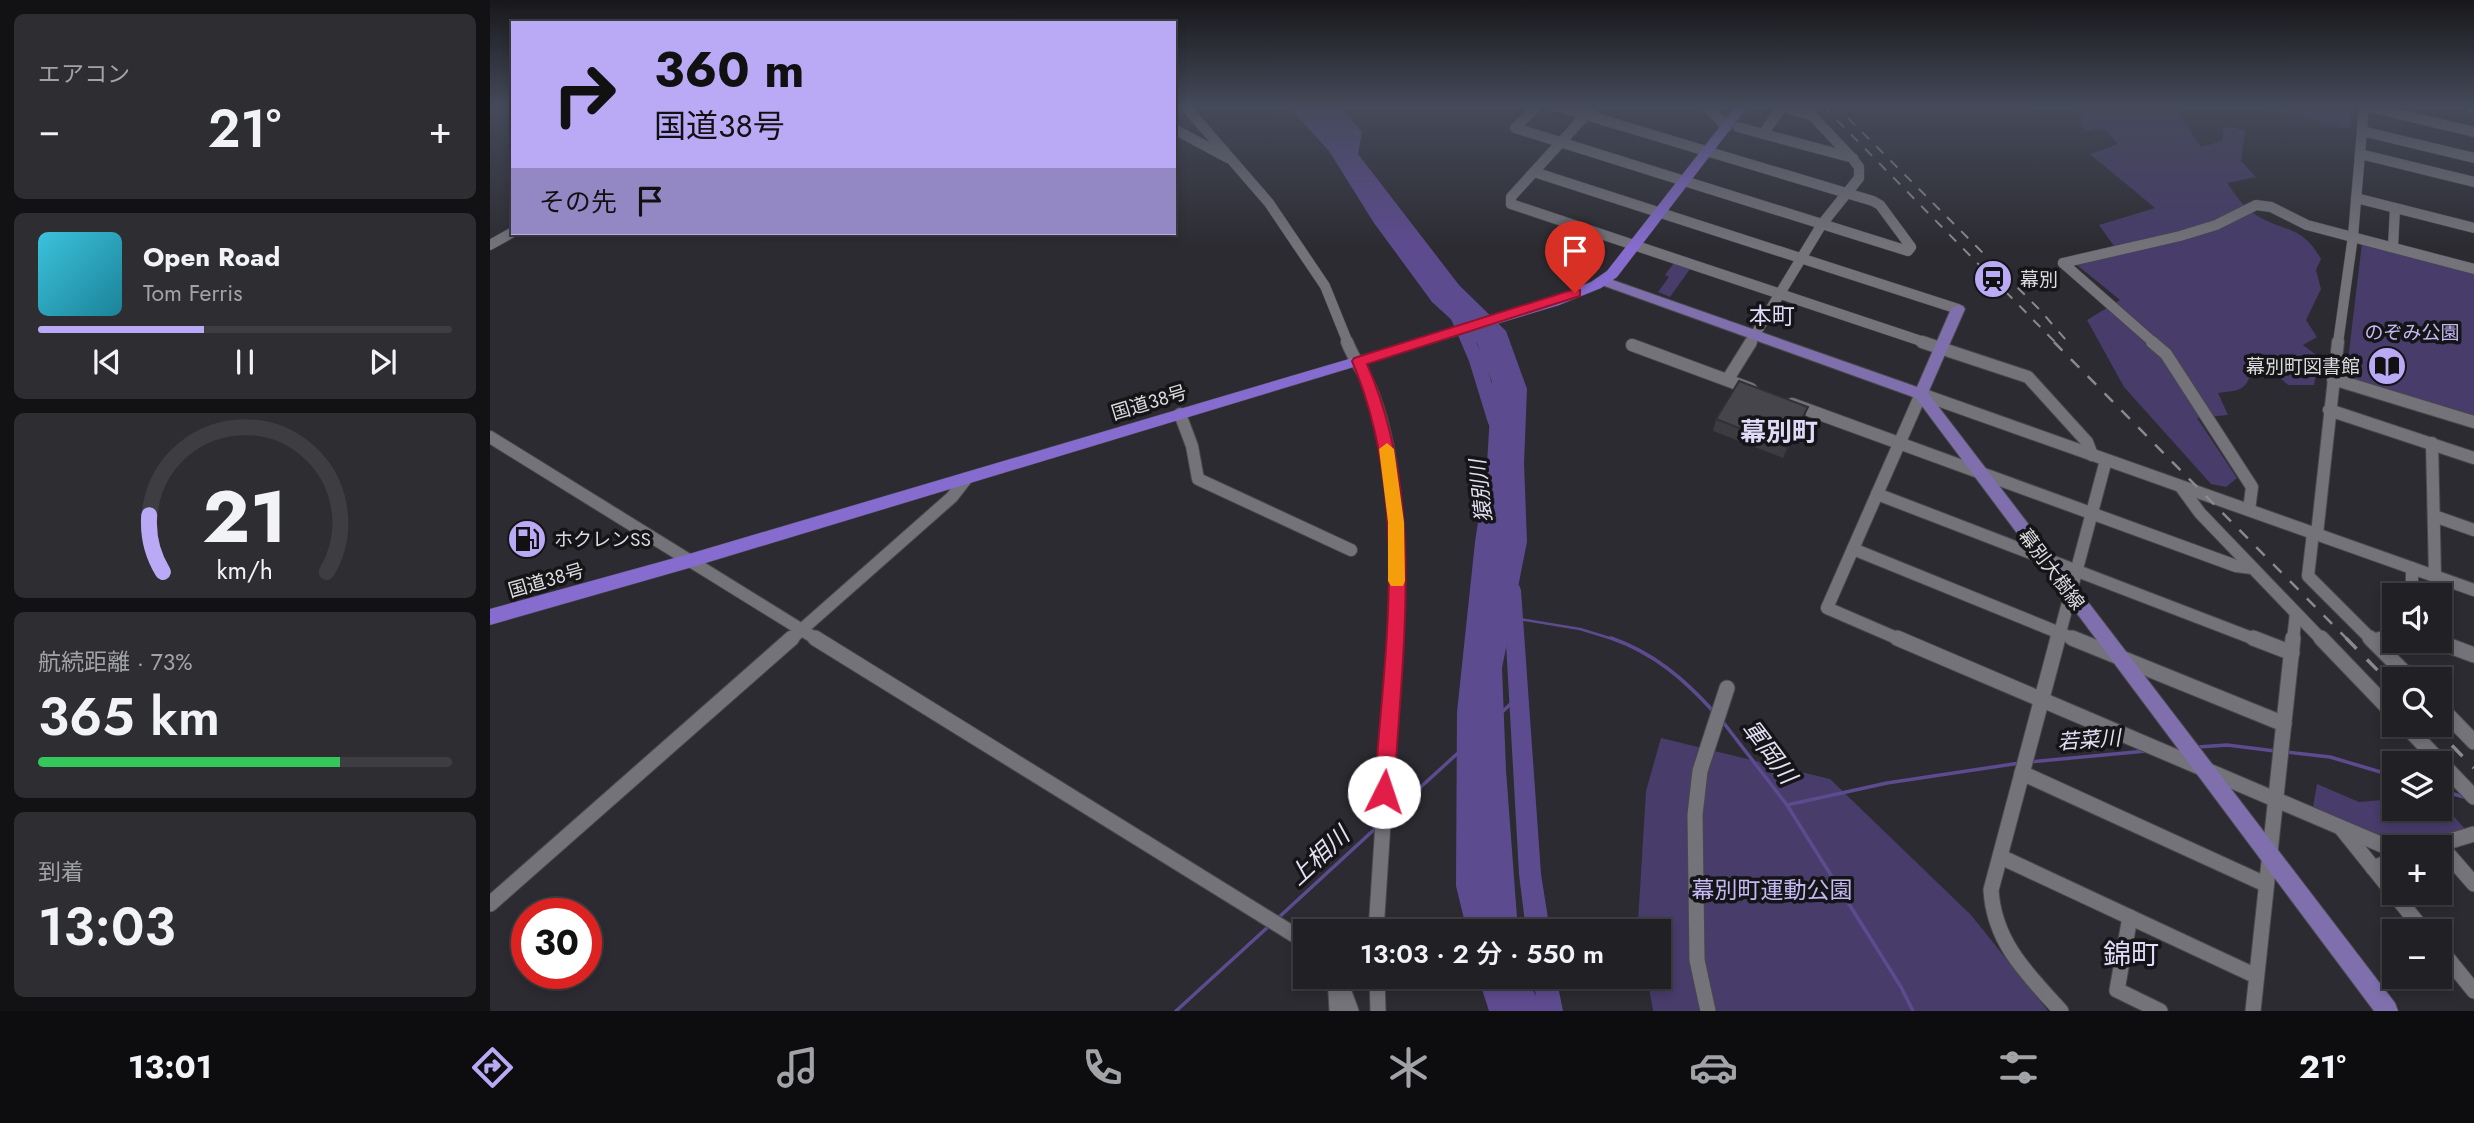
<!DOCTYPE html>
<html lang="ja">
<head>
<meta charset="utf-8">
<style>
  :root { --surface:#212025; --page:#2d2d32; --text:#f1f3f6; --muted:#a2a3a7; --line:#3e3e42; --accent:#baaaf6 }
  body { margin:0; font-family:Jost,"Noto Sans JP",sans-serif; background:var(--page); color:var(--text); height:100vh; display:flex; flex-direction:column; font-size:26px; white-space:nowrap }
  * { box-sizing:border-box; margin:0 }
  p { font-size:23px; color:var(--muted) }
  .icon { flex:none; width:38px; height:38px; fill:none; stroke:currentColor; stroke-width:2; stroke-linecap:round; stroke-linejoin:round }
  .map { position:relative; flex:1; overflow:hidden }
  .details { display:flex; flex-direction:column; gap:14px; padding:14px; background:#121214; width:490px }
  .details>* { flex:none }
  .top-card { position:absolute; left:21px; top:21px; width:665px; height:214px; border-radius:0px; box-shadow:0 4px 10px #0003,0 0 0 2px var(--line); background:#baaaf6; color:#111; overflow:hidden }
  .controls { position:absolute; left:1892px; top:583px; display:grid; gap:14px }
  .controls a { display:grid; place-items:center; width:70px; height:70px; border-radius:0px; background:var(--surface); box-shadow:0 4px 10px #0003,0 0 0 2px var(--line); font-size:35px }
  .speed { position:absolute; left:21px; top:898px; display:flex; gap:14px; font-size:35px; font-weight:700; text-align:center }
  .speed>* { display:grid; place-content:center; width:91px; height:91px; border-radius:50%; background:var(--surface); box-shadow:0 4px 10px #0003,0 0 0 2px var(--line); line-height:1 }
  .speed .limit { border:10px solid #d22; background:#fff; color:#111 }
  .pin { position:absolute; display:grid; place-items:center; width:60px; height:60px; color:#fff; margin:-72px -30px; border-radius:50% 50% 50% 0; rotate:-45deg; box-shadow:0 0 7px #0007 }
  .pin .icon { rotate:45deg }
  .me { position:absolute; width:77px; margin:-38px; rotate:4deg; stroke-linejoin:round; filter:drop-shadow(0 0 5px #0008) }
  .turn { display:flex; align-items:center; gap:24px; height:147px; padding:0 28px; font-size:32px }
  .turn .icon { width:91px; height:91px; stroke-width:2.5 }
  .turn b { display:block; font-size:49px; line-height:60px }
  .then { display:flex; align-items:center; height:66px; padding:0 28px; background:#0003; gap:14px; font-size:26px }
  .big { font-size:52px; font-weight:600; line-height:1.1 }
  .details .card { flex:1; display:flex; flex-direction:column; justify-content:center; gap:10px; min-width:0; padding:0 24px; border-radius:10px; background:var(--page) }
  .details .dial { align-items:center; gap:0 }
  .dial svg { height:182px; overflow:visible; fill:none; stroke:var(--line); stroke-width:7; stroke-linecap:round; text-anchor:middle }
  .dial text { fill:var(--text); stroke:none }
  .song { display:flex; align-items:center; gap:21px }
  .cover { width:84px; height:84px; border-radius:10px; background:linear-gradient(135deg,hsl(190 70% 55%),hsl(190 70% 35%)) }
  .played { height:7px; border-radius:4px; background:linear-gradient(90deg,var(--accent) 40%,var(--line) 40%) }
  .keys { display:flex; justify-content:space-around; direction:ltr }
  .heat { display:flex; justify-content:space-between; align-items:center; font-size:38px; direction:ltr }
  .charge { height:10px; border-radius:5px; background:linear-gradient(90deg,#34c759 73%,var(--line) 0) }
  .trip { position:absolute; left:803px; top:919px; width:378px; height:70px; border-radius:0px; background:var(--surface); box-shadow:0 4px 10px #0003,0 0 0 2px var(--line); font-weight:600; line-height:70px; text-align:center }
  .tabs { display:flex; height:112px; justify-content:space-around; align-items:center; background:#0d0d0f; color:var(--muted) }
  .tabs .icon { width:49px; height:49px }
  .tabs .selected { color:var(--accent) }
  .tabs b { font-size:32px; color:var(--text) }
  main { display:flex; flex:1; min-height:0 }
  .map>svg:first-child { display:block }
  .green { fill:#473c6a }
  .water { fill:#5d4b8f }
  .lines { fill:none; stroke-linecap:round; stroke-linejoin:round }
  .stream-far1 { stroke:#5d4b8f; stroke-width:2.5 }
  .stream { stroke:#5d4b8f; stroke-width:3.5 }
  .river { fill:#5d4b8f; fill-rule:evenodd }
  .minor-far2-casing { stroke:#49484c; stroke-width:11 }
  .minor-far1-casing { stroke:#49484c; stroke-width:14 }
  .minor-casing { stroke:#49484c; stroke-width:17 }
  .major-casing { stroke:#49484c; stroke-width:2 }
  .highway-casing { stroke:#49484c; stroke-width:1 }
  .minor-far2 { stroke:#74737a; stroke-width:10 }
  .minor-far1 { stroke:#74737a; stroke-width:12 }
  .minor { stroke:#74737a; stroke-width:15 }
  .major { fill:#7f6fad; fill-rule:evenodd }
  .highway { fill:#866ccf; fill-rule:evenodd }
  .rail-far2 { stroke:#8a898e; stroke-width:2; stroke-dasharray:10 10; stroke-linecap:butt }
  .rail-far1 { stroke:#8a898e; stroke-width:2.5; stroke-dasharray:12 12; stroke-linecap:butt }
  .rail { stroke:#8a898e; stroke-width:3.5; stroke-dasharray:15 15; stroke-linecap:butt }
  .wall { fill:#3c3b40 }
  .shaded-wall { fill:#313034 }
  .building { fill:#46454b; stroke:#313034; stroke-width:2 }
  .route { fill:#e11d48; stroke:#92132f; stroke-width:2 }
  .slow { fill:#f59e0b }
  .labels { text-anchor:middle; stroke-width:7; stroke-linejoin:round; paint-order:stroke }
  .poi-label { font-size:19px; fill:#dcdbdf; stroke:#151417; text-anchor:start }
  .park-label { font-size:19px; fill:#c4b9f4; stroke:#151417 }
  .street-label { font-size:19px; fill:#dcdbdf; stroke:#151417 }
  .water-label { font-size:21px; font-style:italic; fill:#e3e0f4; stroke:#151417 }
  .quarter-label { font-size:23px; fill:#dfdaf7; stroke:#151417 }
  .near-park-label { font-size:23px; fill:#c4b9f4; stroke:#151417 }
  .near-water-label { font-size:24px; font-style:italic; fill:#e3e0f4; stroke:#151417 }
  .district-label { font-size:26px; font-weight:bold; fill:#dfdaf7; stroke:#151417 }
  .near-quarter-label { font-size:28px; fill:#dfdaf7; stroke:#151417 }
</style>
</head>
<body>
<main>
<section class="details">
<div class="card"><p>エアコン</p>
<div class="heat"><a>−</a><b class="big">21°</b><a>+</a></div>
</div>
<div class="card">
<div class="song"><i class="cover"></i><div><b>Open Road</b><p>Tom Ferris</p></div></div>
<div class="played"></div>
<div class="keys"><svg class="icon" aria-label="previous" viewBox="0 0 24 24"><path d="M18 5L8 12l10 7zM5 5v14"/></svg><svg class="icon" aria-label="pause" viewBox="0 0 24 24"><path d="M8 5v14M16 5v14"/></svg><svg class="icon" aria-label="next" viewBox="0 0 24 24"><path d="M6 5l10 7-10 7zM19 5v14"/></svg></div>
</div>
<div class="card dial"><svg viewBox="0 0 100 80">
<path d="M14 69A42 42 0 1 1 86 69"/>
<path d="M14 69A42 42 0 0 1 8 44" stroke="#baaaf6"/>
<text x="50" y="56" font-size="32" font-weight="700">21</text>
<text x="50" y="72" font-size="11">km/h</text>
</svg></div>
<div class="card"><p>航続距離 · 73%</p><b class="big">365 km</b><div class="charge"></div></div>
<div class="card"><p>到着</p><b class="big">13:03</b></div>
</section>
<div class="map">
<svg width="1984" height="1011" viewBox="0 0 1984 1011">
  <rect width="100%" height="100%" fill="#2c2b31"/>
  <g class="green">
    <path d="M1586,106H1683L1711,147L1732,141L1734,128L1740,126L1755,131L1751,161L1766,177L1737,183C1745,194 1752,205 1763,213C1792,233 1811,223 1831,259L1826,270L1831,289L1816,320L1827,337L1813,345L1829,357L1824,385H1798L1780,369H1763C1755,392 1750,390 1728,393L1738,415L1707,418L1747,478L1736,487L1721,484L1634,387L1597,320L1630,300L1587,265L1629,253L1609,225L1665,208L1600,154L1628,144L1614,128L1598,131L1591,126L1593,118Z"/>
    <path d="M1765,106H1861L1859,129Z"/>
    <path d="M1872,243L1984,273V416L1856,377Z"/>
    <path d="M1184,263L1200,269L1180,297L1168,292L1179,277L1175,275Z"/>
    <path d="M1171,738L1340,779L1481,915L1558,1011H1163L1157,977L1169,976V931H1150L1148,922L1156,791Z"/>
    <path d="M1827,784L1869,802L1904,799V808H1950V801L1975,829L1921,847H1913L1823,807Z"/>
  </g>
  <g class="water">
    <path d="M798,106H848L872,132L868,154L969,285L1016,331L1037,389L1034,463L1037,542L1012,668L1016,770L1028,931H977L966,886L967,712L985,542L997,464L1002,382L987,343L942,302L884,223L839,151Z"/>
    <path d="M988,977H1036L1054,1011H999Z"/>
  </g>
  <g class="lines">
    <path class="stream-far1" d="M1023,618L1090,629L1126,640"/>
    <g class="stream">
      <path d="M1121,638C1164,653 1194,679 1224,712"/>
      <path d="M1011,713L1027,698"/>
      <path d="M1233,722L1297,805L1411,987L1423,1011"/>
      <path d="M1708,747L1737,745L1785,751"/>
      <path d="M1795,752L1840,757L1904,776"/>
      <path d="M1540,762L1656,751"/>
      <path d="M1950,790L1974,797"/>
      <path d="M1297,805L1397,783L1530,763"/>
      <path d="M900,815L968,753"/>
      <path d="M787,919L888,826"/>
      <path d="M686,1011L779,926"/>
    </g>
    <g class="river">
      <path d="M965,307L972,312L995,361L1014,423L1012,427H1000L998,423L979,361L958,312Z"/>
      <path d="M1022,582L1029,585L1031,590L1051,874L1060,931H1036L1029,874L1013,590L1015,585Z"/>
      <path d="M1042,976H1066L1073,1011H1049Z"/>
    </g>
    <defs>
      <g id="minor-far2">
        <path d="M695,106L779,203L835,286L858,343"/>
        <path d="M1047,106L1025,128L1418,251L1421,247L1390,205L1383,201L1066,106"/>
        <path d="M1104,106L1021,197V204L1437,343"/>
        <path d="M1216,106L1237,127"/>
        <path d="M1288,106L1321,115"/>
        <path d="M1875,106L1984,132"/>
        <path d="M1979,106L1984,107"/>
        <path d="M1248,127L1363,158"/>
        <path d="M684,129L738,158"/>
        <path d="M1872,131L1984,158"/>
        <path d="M1273,134L1292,107"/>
        <path d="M1870,154L1984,182"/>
        <path d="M1044,172L1468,309"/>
        <path d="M1866,198L1984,228"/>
        <path d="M0,245L23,232"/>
        <path d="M1903,247L1905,208"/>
        <path d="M1573,263L1690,236L1726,225L1766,205L1781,207L1817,225L1984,269"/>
        <path d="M1573,263L1664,343"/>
        <path d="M1260,343L1332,224L1369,178V167L1363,159L1313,106"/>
        <path d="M1848,343L1863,236L1874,106"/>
      </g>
      <g id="minor-far1">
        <path d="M857,342C864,360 876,375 883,394C911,468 909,562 905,640"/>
        <path d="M1432,342L1538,377L1597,442L1602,455"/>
        <path d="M1662,342L1676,354L1762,487L1759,510"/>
        <path d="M1142,345L1261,389"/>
        <path d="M1238,379L1261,342"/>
        <path d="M1843,379L1984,422"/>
        <path d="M1302,404L1746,566L1762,568"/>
        <path d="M1839,410L1984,458"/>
        <path d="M690,414L702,446L708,479L861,550"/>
        <path d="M0,437L328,640"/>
        <path d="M1942,443L1945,576"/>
        <path d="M1691,487L1710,513L1832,640"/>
        <path d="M1387,494L1767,640"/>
        <path d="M1944,516L1984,530"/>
        <path d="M1823,533L1818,576L1882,640"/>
        <path d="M1827,534L1848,342"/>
        <path d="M1363,549L1587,640"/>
        <path d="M1922,568V595"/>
        <path d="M300,640L462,497L476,479"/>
        <path d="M1411,640L1337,608L1431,394L1984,590"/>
        <path d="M1568,640L1616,460"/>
        <path d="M1803,640L1806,613"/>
        <path d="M1888,640L1904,636"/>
      </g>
      <g id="minor">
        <path d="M325,638L816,942"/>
        <path d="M1407,638L1904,850"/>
        <path d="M1568,638L1501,890C1504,942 1537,974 1571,1011"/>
        <path d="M1582,638L1794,724"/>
        <path d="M1763,638L1802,653"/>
        <path d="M1831,638L1904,714"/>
        <path d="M1880,638L1921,679"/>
        <path d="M1944,640L1984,655"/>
        <path d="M1883,641L1896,638"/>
        <path d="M1950,707L1984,742"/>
        <path d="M1914,724L1984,797"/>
        <path d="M1532,773L1775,884"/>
        <path d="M1852,829L1934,931"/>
        <path d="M1950,845L1984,884"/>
        <path d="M1944,846L1984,834"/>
        <path d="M1511,857L1766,976"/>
        <path d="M1883,868L1904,860"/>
        <path d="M0,904L302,638"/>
        <path d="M1640,917L1627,990L1670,1011"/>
        <path d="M886,931L905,638"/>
        <path d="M1950,949L1984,991"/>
        <path d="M845,976L847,1011"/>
        <path d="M848,976L861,1011"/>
        <path d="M887,976L888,1011"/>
        <path d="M1218,1011L1207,960L1205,815L1210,771L1237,688"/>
        <path d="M1763,1011L1803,638"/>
      </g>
      <path id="major" d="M1114,277L1427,387L1461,309L1468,305L1473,306L1475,309L1438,393L1905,1003L1908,1011H1884L1426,398L1109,284V278Z"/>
      <path id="highway" d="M1246,106H1258L1127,277L1111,288L1069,305L199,568L0,625V609L199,554L876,354L1059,299L1101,282L1117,271Z"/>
    </defs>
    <use href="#minor-far2" class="minor-far2-casing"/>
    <use href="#minor-far1" class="minor-far1-casing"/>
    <use href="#minor" class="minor-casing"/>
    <use href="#major" class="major-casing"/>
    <use href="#highway" class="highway-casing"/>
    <use href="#minor-far2" class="minor-far2"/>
    <use href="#minor-far1" class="minor-far1"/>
    <use href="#minor" class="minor"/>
    <use href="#major" class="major"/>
    <use href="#highway" class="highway"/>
    <g class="rail-far2">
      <path d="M1333,106L1566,343"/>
      <path d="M1358,118L1549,309L1576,340"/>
    </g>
    <path class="rail-far1" d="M1564,342L1858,640"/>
    <g class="rail">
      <path d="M1856,638L1904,687"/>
      <path d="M1941,724L1984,768"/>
    </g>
  </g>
  <path class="wall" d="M1318,407L1314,419L1293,458L1223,431L1226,419Z"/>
  <path class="shaded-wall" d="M1318,407L1314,419L1293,458L1297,447Z"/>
  <path class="building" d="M1249,381L1318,407L1297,447L1226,419Z"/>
  <linearGradient id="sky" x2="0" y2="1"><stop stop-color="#18181b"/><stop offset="0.43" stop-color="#454a5a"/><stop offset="1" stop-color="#454a5a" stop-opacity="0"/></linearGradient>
  <rect width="1984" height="248" fill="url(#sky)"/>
  <path class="route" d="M1085,289L1090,290V296L877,364C936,498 912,650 904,792L901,798L894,801L887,798L884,792C895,649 920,497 862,361L864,358Z"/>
  <path class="slow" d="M897,443L904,449L914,522L915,581L913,586H901L898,581V522L889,449Z"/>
  <defs>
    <symbol id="station-disc" viewBox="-11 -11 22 22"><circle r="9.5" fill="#baaaf6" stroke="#151417"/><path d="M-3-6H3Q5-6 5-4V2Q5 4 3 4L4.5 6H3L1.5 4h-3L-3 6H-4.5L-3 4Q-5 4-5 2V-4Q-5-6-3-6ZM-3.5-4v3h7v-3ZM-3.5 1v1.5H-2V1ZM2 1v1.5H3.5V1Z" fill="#111"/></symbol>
    <symbol id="library-disc" viewBox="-11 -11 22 22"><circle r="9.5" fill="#baaaf6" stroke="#151417"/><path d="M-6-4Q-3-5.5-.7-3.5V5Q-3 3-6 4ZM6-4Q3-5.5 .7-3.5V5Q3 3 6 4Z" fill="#111"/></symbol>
    <symbol id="fuel-disc" viewBox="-11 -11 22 22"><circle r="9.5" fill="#baaaf6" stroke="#151417"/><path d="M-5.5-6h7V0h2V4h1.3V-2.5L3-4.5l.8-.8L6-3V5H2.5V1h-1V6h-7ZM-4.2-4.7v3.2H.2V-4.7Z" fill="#111"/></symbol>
  </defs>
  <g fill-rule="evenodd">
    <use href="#station-disc" x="1481" y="257" width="44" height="44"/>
    <use href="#library-disc" x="1875" y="344" width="44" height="44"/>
    <use href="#fuel-disc" x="15" y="517" width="44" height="44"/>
  </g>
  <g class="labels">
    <g class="poi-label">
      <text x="1530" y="286">幕別</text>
      <text x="1870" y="373" text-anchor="end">幕別町図書館</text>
      <text x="64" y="546">ホクレンSS</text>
    </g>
    <g class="park-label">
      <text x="1922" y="339">のぞみ公園</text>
    </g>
    <g class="street-label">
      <text transform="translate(659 402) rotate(-17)" y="7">国道38号</text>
      <text transform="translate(1562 569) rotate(53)" y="7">幕別大樹線</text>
      <text transform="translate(56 580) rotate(-16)" y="7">国道38号</text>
    </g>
    <g class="water-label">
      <text transform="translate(991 491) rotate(-96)" y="7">猿別川</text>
      <text transform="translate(1599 740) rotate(-4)" y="7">若菜川</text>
    </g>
    <g class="quarter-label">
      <text x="1282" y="324">本町</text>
    </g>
    <g class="near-park-label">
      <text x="1282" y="898">幕別町運動公園</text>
    </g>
    <g class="near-water-label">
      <text transform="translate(1279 752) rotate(53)" y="8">軍岡川</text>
      <text transform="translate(829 856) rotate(-43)" y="8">上相川</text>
    </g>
    <g class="district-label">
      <text x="1289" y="441">幕別町</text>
    </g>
    <g class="near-quarter-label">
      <text x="1641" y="964">錦町</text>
    </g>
  </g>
</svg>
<div class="controls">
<a><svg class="icon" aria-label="sound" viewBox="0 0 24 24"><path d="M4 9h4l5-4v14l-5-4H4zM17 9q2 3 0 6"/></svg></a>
<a><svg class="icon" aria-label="search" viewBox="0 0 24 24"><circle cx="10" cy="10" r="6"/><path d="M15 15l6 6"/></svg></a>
<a><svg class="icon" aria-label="layers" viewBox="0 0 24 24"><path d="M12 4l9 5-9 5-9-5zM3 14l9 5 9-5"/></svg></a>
<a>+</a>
<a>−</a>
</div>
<div class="speed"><div class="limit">30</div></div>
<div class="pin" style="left:1085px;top:293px;background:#d93025"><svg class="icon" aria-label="arrive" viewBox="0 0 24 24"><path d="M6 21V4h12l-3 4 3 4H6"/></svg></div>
<svg class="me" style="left:894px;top:792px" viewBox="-20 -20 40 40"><circle r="19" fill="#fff"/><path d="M0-13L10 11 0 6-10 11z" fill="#e11d48"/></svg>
<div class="trip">13:03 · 2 分 · 550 m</div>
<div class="top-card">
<div class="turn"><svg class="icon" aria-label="right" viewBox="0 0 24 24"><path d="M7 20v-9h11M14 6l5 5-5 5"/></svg><div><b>360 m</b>国道38号</div></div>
<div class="then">その先<svg class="icon" aria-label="arrive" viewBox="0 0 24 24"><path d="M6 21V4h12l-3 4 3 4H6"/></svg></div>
</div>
</div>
</main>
<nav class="tabs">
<b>13:01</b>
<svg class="icon selected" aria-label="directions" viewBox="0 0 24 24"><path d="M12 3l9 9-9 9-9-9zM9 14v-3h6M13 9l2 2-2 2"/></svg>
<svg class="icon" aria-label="music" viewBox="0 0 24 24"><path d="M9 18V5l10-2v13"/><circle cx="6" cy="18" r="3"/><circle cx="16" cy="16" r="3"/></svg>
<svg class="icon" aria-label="phone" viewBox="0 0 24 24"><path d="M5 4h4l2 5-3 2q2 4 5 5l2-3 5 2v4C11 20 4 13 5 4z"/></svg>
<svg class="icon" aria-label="climate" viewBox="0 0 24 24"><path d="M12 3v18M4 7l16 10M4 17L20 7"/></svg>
<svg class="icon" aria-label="car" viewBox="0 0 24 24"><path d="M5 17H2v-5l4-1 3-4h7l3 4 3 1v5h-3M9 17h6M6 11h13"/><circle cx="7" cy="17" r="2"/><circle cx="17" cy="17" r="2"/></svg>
<svg class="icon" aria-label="filters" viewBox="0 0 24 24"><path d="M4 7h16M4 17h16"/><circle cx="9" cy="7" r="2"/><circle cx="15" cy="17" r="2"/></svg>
<b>21°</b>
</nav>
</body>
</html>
